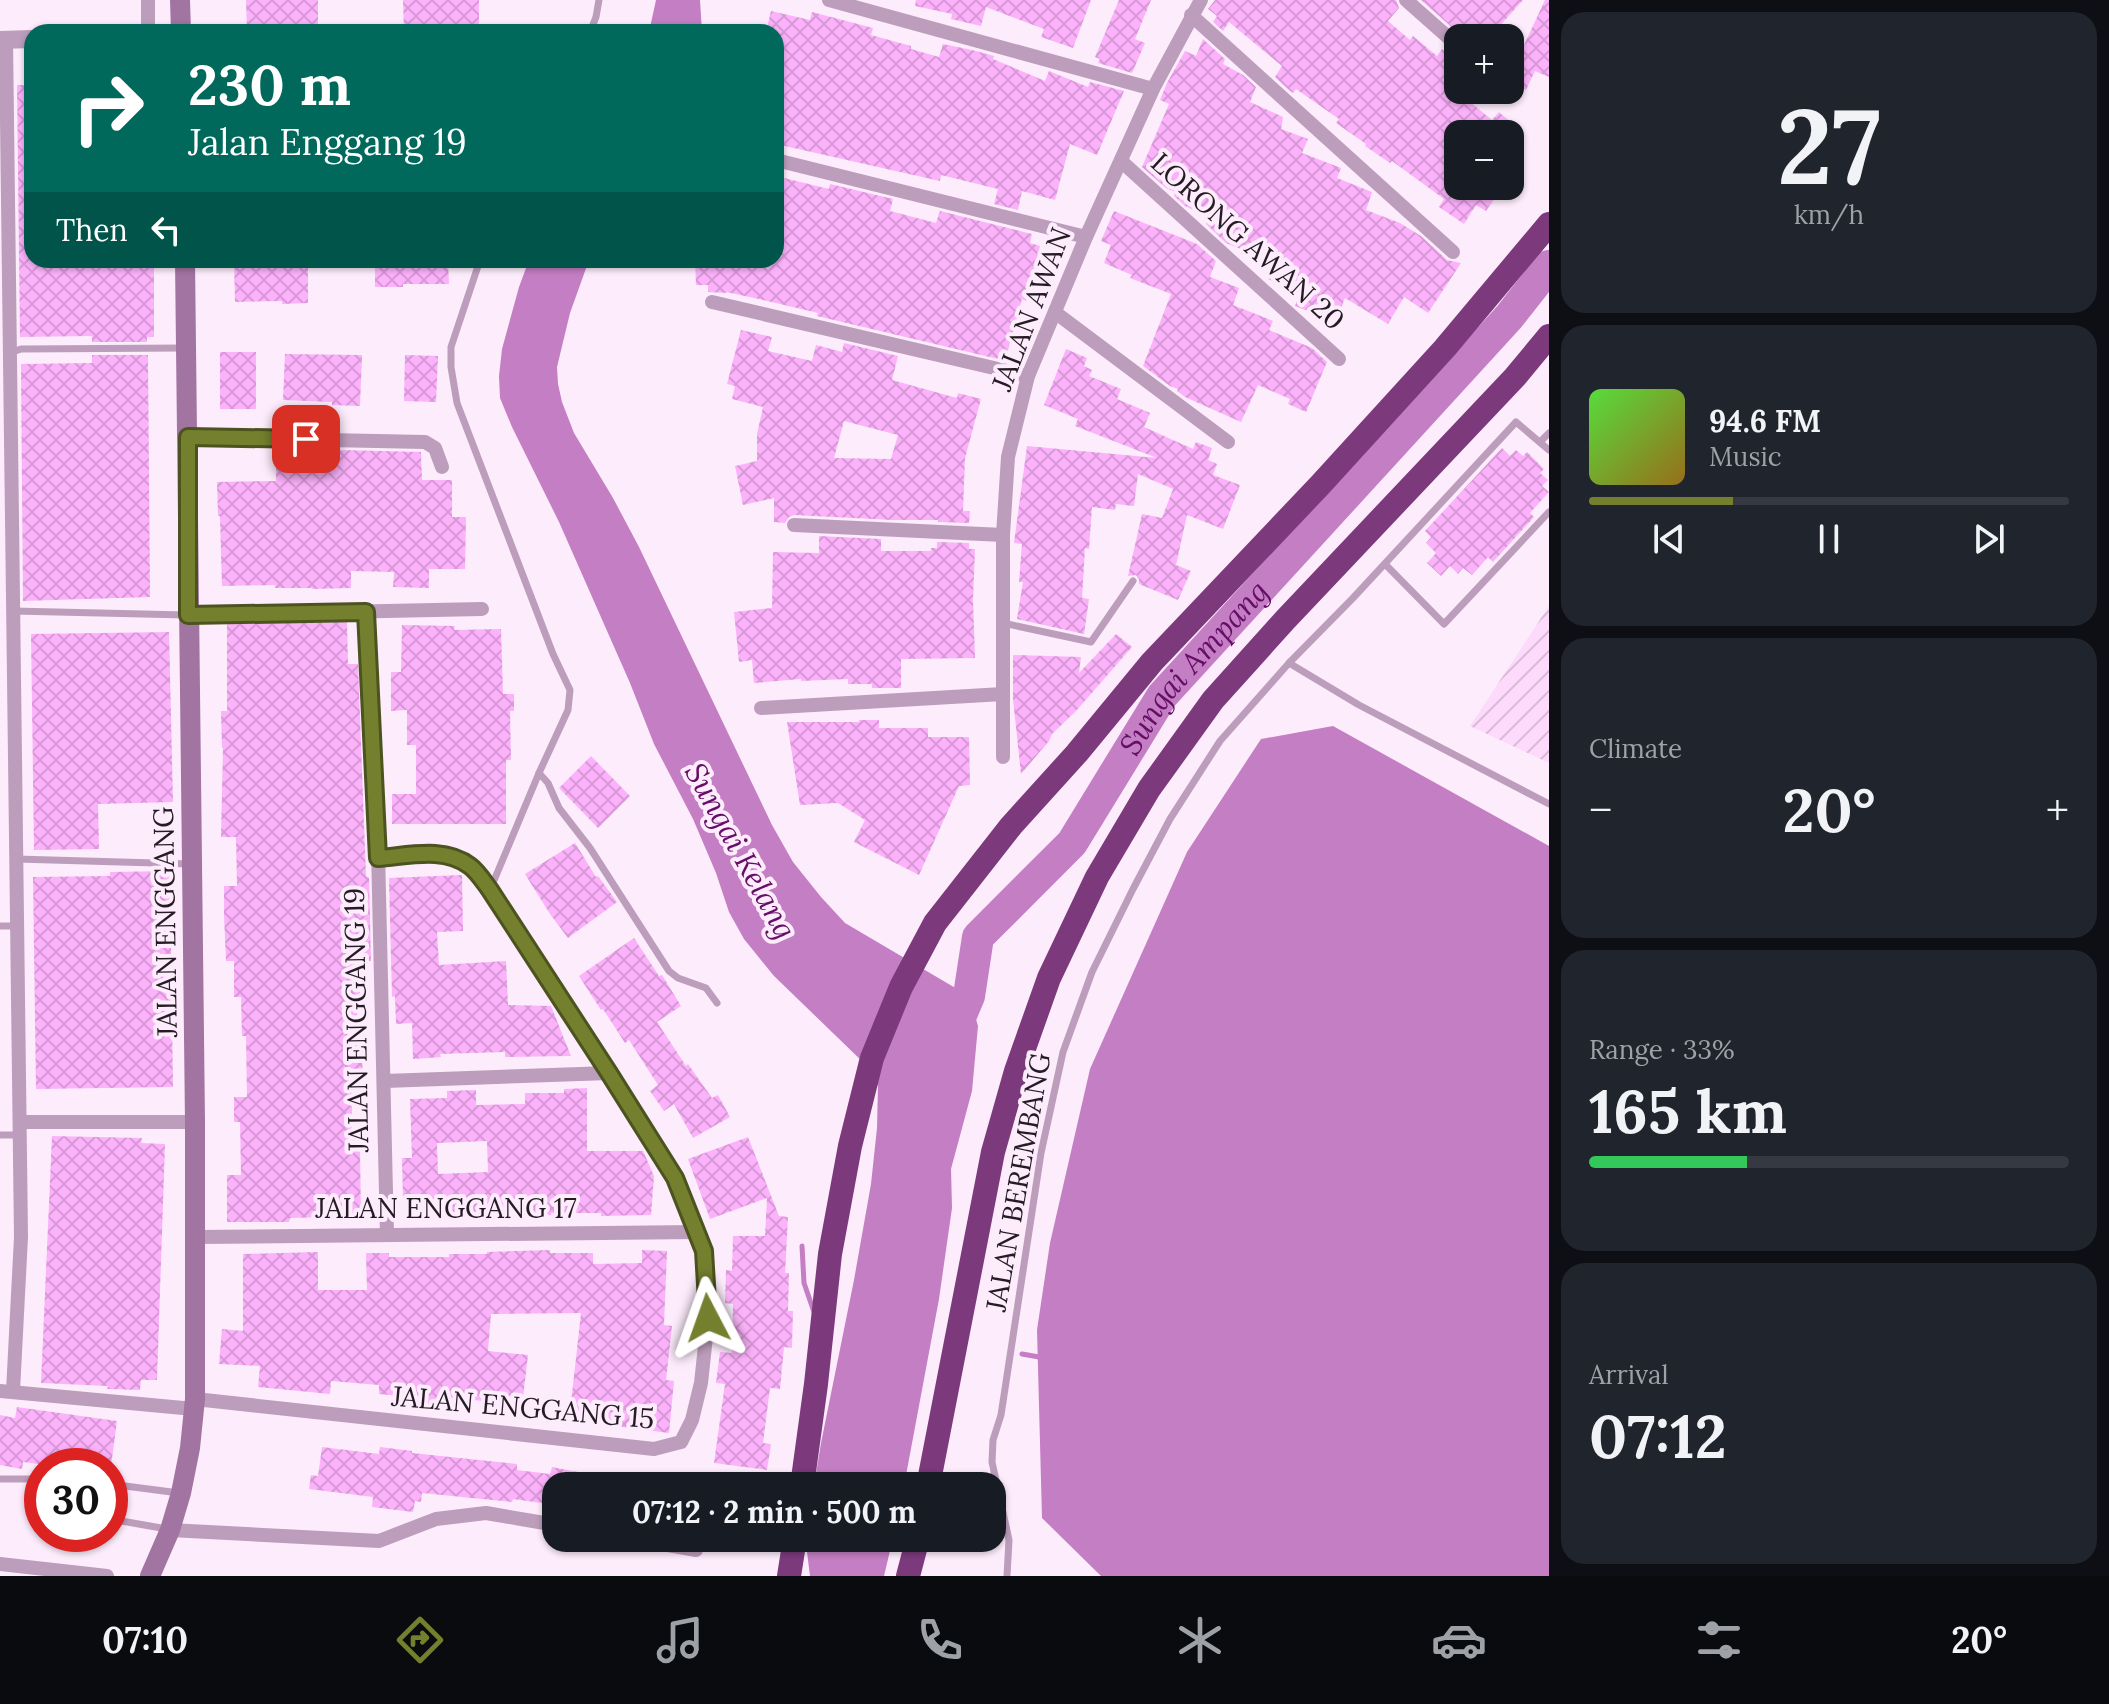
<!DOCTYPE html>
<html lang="en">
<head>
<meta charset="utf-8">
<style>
  :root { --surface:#171b24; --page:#20242c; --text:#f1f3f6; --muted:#9ea1a6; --line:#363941; --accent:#74802e }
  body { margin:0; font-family:Lora,serif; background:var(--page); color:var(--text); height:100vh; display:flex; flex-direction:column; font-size:30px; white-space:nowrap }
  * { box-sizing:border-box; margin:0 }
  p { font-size:26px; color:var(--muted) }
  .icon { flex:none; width:44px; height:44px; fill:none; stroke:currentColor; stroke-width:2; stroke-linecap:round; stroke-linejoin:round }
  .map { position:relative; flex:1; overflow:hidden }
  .details { display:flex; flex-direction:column; gap:12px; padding:12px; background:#0d0f14; width:560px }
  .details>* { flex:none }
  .hud { position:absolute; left:24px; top:24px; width:760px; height:244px; border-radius:24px; box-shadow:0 2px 6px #0004; background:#00695c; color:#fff; overflow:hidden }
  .fabs { position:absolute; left:1444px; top:24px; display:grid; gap:16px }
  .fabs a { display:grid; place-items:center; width:80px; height:80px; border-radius:16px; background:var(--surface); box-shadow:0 2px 6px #0004; font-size:40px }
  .speed { position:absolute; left:24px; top:1448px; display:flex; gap:16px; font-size:40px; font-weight:700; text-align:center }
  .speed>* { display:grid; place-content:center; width:104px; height:104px; border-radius:50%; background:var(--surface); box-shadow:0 2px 6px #0004; line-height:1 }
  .speed .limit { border:12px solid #d22; background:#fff; color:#111 }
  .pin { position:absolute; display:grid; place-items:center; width:68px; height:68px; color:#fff; margin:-34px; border-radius:16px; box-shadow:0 4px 12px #0006 }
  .me { position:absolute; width:88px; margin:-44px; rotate:356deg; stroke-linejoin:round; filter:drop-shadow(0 0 6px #0008) }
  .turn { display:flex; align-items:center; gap:28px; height:168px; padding:0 32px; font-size:36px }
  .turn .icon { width:104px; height:104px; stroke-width:2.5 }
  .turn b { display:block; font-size:56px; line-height:68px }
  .then { display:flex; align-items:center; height:76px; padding:0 32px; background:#0003; gap:16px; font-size:30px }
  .big { font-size:60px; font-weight:700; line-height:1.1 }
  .details .widget { flex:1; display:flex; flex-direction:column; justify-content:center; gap:12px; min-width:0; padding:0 28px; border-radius:24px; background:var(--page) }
  .details .dial { align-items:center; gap:0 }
  .dial b { font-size:104px; line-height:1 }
  .song { display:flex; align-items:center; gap:24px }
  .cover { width:96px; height:96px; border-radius:12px; background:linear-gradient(135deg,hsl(110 70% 55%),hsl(40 70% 35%)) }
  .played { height:8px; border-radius:4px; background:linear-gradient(90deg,var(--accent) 30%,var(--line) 30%) }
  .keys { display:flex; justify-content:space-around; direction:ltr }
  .heat { display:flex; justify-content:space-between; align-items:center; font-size:44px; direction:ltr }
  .charge { height:12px; border-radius:6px; background:linear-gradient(90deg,#34c759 33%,var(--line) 0) }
  .trip { position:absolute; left:542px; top:1472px; width:464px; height:80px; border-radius:24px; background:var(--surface); box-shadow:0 2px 6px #0004; font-weight:700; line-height:80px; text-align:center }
  .tabs { display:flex; height:128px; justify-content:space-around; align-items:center; background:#090b0e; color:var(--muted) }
  .tabs .icon { width:56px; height:56px }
  .tabs .active { color:var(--accent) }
  .tabs b { font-size:36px; color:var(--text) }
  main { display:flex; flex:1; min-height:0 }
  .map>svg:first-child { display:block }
  .industrial { fill:url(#industrial-furrows) }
  .water { fill:#c47ec3 }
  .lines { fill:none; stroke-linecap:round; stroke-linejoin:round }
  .stream { stroke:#c47ec3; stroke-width:5 }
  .river { stroke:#c47ec3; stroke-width:32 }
  .building { fill:url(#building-cross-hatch); fill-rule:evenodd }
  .service { stroke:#bd9dbc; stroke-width:7 }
  .minor { stroke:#bd9dbc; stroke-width:14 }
  .tertiary { stroke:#bd9dbc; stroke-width:18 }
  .secondary { stroke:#a274a1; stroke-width:20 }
  .motorway { stroke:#7c3a7c; stroke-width:24 }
  .route-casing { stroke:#4b531e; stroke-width:20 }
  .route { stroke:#74802e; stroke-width:14 }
  .labels { text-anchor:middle; stroke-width:8; stroke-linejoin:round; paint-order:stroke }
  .street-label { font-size:28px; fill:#251b25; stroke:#fdecfc }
  .water-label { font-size:30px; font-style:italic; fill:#650d67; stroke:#fdecfc }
</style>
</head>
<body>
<main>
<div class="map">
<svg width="1549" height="1576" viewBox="0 0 1549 1576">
  <defs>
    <pattern id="industrial-furrows" width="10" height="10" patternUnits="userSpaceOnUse" patternTransform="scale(2)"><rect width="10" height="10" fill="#fddafb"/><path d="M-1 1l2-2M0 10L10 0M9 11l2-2" fill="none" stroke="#d9bad7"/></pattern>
    <pattern id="building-cross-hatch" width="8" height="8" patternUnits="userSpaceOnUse" patternTransform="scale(2)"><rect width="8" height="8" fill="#fcb2fb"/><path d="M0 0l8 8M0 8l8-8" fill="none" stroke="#d898d7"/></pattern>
  </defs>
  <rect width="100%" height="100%" fill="#fdecfc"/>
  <path class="industrial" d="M1549,606V763L1470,726Z"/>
  <g class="water">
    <path d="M656,0H700L702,32H649Z"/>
    <path d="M529,260H589L570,313L557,367L558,384L562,402L574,433L613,498L639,547L772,825L793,862L821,897L845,923L969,996L978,1026L972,1091L951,1169L952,1208L939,1299L904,1486H814L821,1443L854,1280L871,1184L877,1128L878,1086L865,1064L774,976L744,939L729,912L716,873L693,819L654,744L630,683L559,522L512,427L500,398L499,376L502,349L519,287Z"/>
    <path d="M1333,726L1549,846V1576H1101L1042,1518L1037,1330L1050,1243L1090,1069L1187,852L1261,739Z"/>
    <path d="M808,1538H893L884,1576H810L807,1552Z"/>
  </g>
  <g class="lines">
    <g class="stream">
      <path d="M802,1246L804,1283L814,1312"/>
      <path d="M1022,1354L1039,1357"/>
    </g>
    <path class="river" id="s1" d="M953,1034L969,996L978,937L1072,843L1162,696L1509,317L1549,266"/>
  </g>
  <g class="building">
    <path d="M246,0H318V32H247Z"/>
    <path d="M403,0H479V32H404Z"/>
    <path d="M916,0H1091L1073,48L1041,37L1044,29L986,7L981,26L951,19L952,14L915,6Z"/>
    <path d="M1119,0H1151L1135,39L1145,43L1132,73L1098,63L1100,59L1095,57Z"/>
    <path d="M1215,0H1396L1399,8L1388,21L1410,40L1413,36L1437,56L1442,49L1458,63V66L1449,77L1458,84V92L1492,120L1499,112L1512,123L1505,130L1509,134H1458V186H1489L1499,192L1486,211L1476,205L1464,224L1439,207L1444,199L1392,161L1390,163L1365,146L1366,144L1336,123L1339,119L1296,89L1293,93L1289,90L1275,77L1282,66L1229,22L1223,31L1213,22L1217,16L1208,9Z"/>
    <path d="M1421,0H1523L1489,38H1464Z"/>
    <path d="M1545,0H1549V77L1535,71L1526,90L1510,80V75Z"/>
    <path d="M771,11L810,20L812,12L873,28L871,35L911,46V49L939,57L943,44L972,50L994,56L993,59L1045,81L1049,71L1088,87L1090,82L1124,91L1097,155L1070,144L1055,200L1022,191L1018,210L994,204L998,189L941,175L940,181L776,144V83L782,60L776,59V32H766Z"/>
    <path d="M1203,39L1225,59L1223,64L1243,75L1256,87L1250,102L1283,117L1281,129L1308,139L1302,153L1341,168L1337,178L1372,192L1366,210L1400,223L1421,236L1447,260L1461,263L1428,313L1404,297L1388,324L1345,298L1339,313L1320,305L1316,314L1295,306L1300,293L1268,279L1275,263L1226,243L1206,224L1209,218L1185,206L1174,196L1175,192L1166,188L1142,167L1169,104L1160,100L1167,83L1185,51L1196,56Z"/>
    <path d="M17,85H32V260H154V337H147V342H92V336L20,337Z"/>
    <path d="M776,176L829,189L830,184L893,199L890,211L936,223L940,211L1032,234L1030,243L1040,246L1026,301L1022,299L1007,354L999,352L998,359L817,316L818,313L759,299L726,292V293L708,292V285H696L695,260H776Z"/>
    <path d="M1114,211L1197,244L1216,261L1210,277L1239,288L1233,305L1273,321L1269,330L1312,348L1327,362L1306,412L1288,404L1290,399L1258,385L1241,422L1185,397L1177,391L1178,389L1170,386L1143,366L1171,294L1130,278L1132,275L1104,263L1111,245L1101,241Z"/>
    <path d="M234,260H308V303L282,304V301L235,302Z"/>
    <path d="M375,260H448L449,284H403V287H375Z"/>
    <path d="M741,330L772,337L768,351L812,361L816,345L842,352L844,343L898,356L892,380L957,398L958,393L981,399L965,458L963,511H970L969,523L938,522V520H892L794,515L789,517L785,523L774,522V498L743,505L735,466L757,461V434L763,407L732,399L735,386L727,384ZM844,421L898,435L891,459L834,458Z"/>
    <path d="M1066,349L1087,358L1084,366L1092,370L1089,376L1121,389L1117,399L1150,413L1144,427L1193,449L1196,442L1212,448L1208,460L1217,464L1213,475L1240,485L1223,529L1187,515L1176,565L1191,571L1178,600L1139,584V579L1136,575L1128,576L1142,514L1162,518L1173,489L1138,474L1134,506L1116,504L1115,510L1092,507L1089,549L1085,548L1082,598L1089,599L1084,634L1017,619L1023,582H1019L1022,544L1014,543L1027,446L1157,458L1075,426L1078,419L1044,405Z"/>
    <rect x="220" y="352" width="36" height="57"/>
    <path d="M285,354L362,355L360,406L332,405V402L283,400Z"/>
    <path d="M92,355H148L150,597L23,601L21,364L92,363Z"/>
    <path d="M405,355L438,356L436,402L404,401Z"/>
    <path d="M1502,448L1510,456L1516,450L1523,456L1527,452L1544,469L1540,473L1548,480L1542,486L1549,492L1530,513L1534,517L1493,562L1488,557L1472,575L1463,568L1458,574L1450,566L1441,576L1427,563L1436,553L1426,543L1431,537L1425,531Z"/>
    <path d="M342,450L421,452L422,480H452V517H466L465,569H429V588L393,587L394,572L351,571V588L312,589V588H275V585L222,586L220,516H218L217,482L276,481V463L312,462V451Z"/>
    <path d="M819,536L881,539V551H931V548H937V542L969,543V549H975L973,600L975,658L901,659V688H872V684H848V679L801,681V679L754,683L752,660L739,662L734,612L772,608L773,552L819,553Z"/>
    <path d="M347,622L348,664H358L366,876L369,878L371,961H360V996H357V1053H362L363,1086H352V1134H362V1150H360L361,1216L290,1218L289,1222H227V1175H241L240,1122H234V1097H247L246,1036H242L241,997H234V961H226L224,916V886H237L236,837H221L223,748H222L221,711H227V624Z"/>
    <path d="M402,625L455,626L454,630L501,629L503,694H514V711H510L511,760H506V824H392V794H416V745H407V710L391,711V672H401Z"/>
    <path d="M169,632L173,802L98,804L99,849L34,850L31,634Z"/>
    <path d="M1116,634L1132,647L1076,711L1052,734L1049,741L1021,774L1013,699V655L1081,657L1079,673Z"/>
    <path d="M859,720H879V728H928V737H969L970,785L959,786L919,875L854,842L865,820L838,803L800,805L787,722H859Z"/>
    <path d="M591,756L630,796L598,828L559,788Z"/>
    <path d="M575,843L596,877L598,876L617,902L568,938L550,914L525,874Z"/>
    <path d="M170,871L173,1087L36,1089L33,877L110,876V872Z"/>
    <path d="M462,875L463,931L437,932L439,965L506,961L508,1005L551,1006L571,1056L505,1057V1052L440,1054L441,1057L413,1059L412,1023L396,1024L395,996L392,997L389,878Z"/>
    <path d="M634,938L659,976L662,975L681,1006L657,1022L686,1066L688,1064L712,1098L718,1095L730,1117L693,1138L674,1104L664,1111L650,1091L658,1085L629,1040L625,1043L603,1009L601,1010L579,976Z"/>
    <path d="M587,1088V1151H643L654,1176L651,1215L601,1216V1213H551V1215L529,1216L528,1208L478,1209V1212H452V1199L403,1201L402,1158H412L410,1099L447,1098V1091L476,1090V1105L525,1104V1093H564V1089ZM487,1141L488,1172L438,1174L437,1143Z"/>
    <path d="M52,1136L142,1138L141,1143L165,1144L157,1380H141L140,1390L107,1389L108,1386L41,1383Z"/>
    <path d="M748,1137L779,1216L788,1217L785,1273H789L788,1311H793L792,1348L784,1347L780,1389L770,1388L763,1443L771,1444L767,1470L714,1463L725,1384L716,1383L720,1352L732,1353L733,1304L725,1303L726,1270L732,1271L733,1236H765L767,1198L710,1219L688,1159Z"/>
    <path d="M550,1250V1253H593V1264L642,1263V1250L667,1251L664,1325L672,1326L666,1380L674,1381L669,1433L606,1425L608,1416L570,1412L581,1313L491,1314L488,1351L528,1355L523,1398L484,1394V1401L447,1398L446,1408L420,1406L421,1398L379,1394V1385L331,1381L330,1394L258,1387L260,1366L219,1364L222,1329L243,1331V1254L318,1252V1290H367L366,1253H389V1257H449V1254H487V1252Z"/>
    <path d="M17,1407L117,1421L111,1466H54L23,1462L22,1469L0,1465V1415L15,1418Z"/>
    <path d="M322,1447L379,1454L380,1447L412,1451V1453L517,1464V1470L550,1474L552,1467L614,1479L613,1486H556V1505L513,1499L512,1502L422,1493L421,1502L415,1501L413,1512L372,1507L373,1497L309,1489L311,1475L318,1476Z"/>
  </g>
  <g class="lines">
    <g class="service">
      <path d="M590,32L596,17L599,0"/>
      <path d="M480,260L451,347V367L457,403L553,654L570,690L568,710L539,773L490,890"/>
      <path d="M10,353L21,349L185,348"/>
      <path d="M1540,442L1549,433"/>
      <path d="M1385,564L1444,624L1549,512"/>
      <path d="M13,611L186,615"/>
      <path d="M1003,623L1091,642L1133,581"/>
      <path d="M1289,663L1359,705L1549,804"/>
      <path d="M539,773L548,783L559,808L590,848L669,971L678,978L706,988L717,1003"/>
      <path d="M16,859L190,864"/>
      <path d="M0,926H17"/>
      <path d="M0,1135H20"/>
      <path d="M0,1479H42"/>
      <path d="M110,1484L179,1493"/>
      <path d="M110,1516L116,1485"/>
      <path d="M110,1519L167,1529"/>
      <path d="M1007,1576L1009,1540L992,1462L993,1440L1001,1415L1041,1153L1063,1052L1092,972L1133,889L1170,819L1220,741L1289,663L1353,598L1516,422L1549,450"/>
    </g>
    <g class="minor">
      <path d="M148,0V32"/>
      <path d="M829,0L1153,89"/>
      <path d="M1406,0L1458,46"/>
      <path d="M1191,15L1453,252"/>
      <path d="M6,40L21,1237L13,1391"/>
      <path d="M1509,90L1514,94"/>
      <path d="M776,160L1086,237"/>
      <path d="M1121,161L1339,359"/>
      <path d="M712,302L1028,376"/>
      <path d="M1056,313L1228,442"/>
      <path d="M188,437L425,442L435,448L442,467"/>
      <path d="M794,525L1003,535"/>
      <path d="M366,612L378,851L387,1235"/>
      <path d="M188,615L482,609"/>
      <path d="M761,708L1003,694"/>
      <path d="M1003,757V535L1008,457L1028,376L1086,237L1153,89L1201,0"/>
      <path d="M385,1081L609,1073"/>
      <path d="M20,1122H195"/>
      <path d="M196,1237L697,1232"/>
      <path d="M0,1391L194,1409"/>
      <path d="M195,1399L654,1449L681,1442L692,1420L701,1383L708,1318L704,1251L675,1178L609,1073L490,890C484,882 478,872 470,866C444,847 408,855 378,858"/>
      <path d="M170,1530L379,1541L436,1519L486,1513L556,1525"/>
      <path d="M629,1538L696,1550"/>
      <path d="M0,1564L107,1576"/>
    </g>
    <path class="tertiary" d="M0,40L32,39"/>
    <g class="secondary">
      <path d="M180,0L181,32"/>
      <path d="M150,1576L170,1530L181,1493L190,1448L195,1399V1122L185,260"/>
    </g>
    <g class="motorway">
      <path d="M802,1486L816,1384L830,1254L850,1146L872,1058L901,987L935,923L1011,826L1077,753L1152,662L1321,484L1445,348L1549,224"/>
      <path d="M928,1486L993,1152L1016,1071L1049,978L1097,877L1149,789L1213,700L1285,620L1515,377L1549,336"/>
      <path d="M789,1576L795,1538"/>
      <path d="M908,1576L918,1538"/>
    </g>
  </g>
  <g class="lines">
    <defs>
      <path id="route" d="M306,439L188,437V615L366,612L378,858C408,856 444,846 470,866C478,872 484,882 490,890L609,1073L675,1178L704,1251L708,1318"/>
    </defs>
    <use href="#route" class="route-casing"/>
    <use href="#route" class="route"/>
  </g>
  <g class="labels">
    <g class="street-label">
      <text transform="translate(1248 241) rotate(42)" y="10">LORONG AWAN 20</text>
      <text transform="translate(1031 309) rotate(-69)" y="10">JALAN AWAN</text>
      <text transform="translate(165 922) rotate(-91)" y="10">JALAN ENGGANG</text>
      <text transform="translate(356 1020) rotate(-91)" y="10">JALAN ENGGANG 19</text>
      <text transform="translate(1018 1182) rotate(-80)" y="10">JALAN BEREMBANG</text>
      <text x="446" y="1218">JALAN ENGGANG 17</text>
      <text transform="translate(523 1407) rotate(5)" y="10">JALAN ENGGANG 15</text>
    </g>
    <g class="water-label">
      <text dy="10" stroke="none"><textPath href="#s1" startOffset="448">Sungai Ampang</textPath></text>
      <text transform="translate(740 851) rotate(61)" y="10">Sungai Kelang</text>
    </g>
  </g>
</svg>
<div class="fabs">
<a>+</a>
<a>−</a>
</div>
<div class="speed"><div class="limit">30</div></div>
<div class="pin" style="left:306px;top:439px;background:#d93025"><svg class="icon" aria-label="arrive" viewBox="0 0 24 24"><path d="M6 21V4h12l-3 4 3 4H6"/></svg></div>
<svg class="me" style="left:708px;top:1318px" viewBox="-20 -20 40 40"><path d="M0-17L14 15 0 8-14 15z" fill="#74802e" stroke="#fff" stroke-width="4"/></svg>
<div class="trip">07:12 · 2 min · 500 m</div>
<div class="hud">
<div class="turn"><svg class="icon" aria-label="right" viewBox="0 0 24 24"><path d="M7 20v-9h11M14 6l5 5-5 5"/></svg><div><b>230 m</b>Jalan Enggang 19</div></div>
<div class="then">Then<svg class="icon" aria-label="left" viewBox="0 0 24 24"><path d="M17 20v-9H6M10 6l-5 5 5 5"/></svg></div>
</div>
</div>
<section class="details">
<div class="widget dial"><b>27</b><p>km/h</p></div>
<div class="widget">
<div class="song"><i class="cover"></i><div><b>94.6 FM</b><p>Music</p></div></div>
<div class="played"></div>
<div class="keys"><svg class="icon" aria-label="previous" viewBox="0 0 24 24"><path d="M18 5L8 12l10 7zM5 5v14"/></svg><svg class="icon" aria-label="pause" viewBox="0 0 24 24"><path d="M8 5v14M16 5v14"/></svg><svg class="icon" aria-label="next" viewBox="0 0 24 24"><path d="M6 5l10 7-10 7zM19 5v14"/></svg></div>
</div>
<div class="widget"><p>Climate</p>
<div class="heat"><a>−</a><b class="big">20°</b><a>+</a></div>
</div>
<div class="widget"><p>Range · 33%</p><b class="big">165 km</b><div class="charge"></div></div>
<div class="widget"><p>Arrival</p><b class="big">07:12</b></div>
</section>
</main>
<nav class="tabs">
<b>07:10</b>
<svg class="icon active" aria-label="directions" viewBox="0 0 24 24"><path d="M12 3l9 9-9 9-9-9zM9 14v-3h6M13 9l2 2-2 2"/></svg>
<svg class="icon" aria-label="music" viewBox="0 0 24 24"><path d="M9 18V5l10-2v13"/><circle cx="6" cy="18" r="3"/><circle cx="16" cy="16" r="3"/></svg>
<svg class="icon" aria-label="phone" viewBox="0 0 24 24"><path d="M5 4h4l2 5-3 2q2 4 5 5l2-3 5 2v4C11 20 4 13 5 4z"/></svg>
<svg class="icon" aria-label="climate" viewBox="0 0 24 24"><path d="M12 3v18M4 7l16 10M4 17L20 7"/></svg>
<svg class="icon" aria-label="car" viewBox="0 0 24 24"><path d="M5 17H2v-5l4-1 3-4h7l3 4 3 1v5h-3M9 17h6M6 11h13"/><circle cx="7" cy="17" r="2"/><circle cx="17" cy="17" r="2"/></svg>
<svg class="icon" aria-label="filters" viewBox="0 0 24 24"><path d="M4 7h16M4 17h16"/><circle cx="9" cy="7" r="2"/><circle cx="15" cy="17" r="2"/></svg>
<b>20°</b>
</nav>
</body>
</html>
